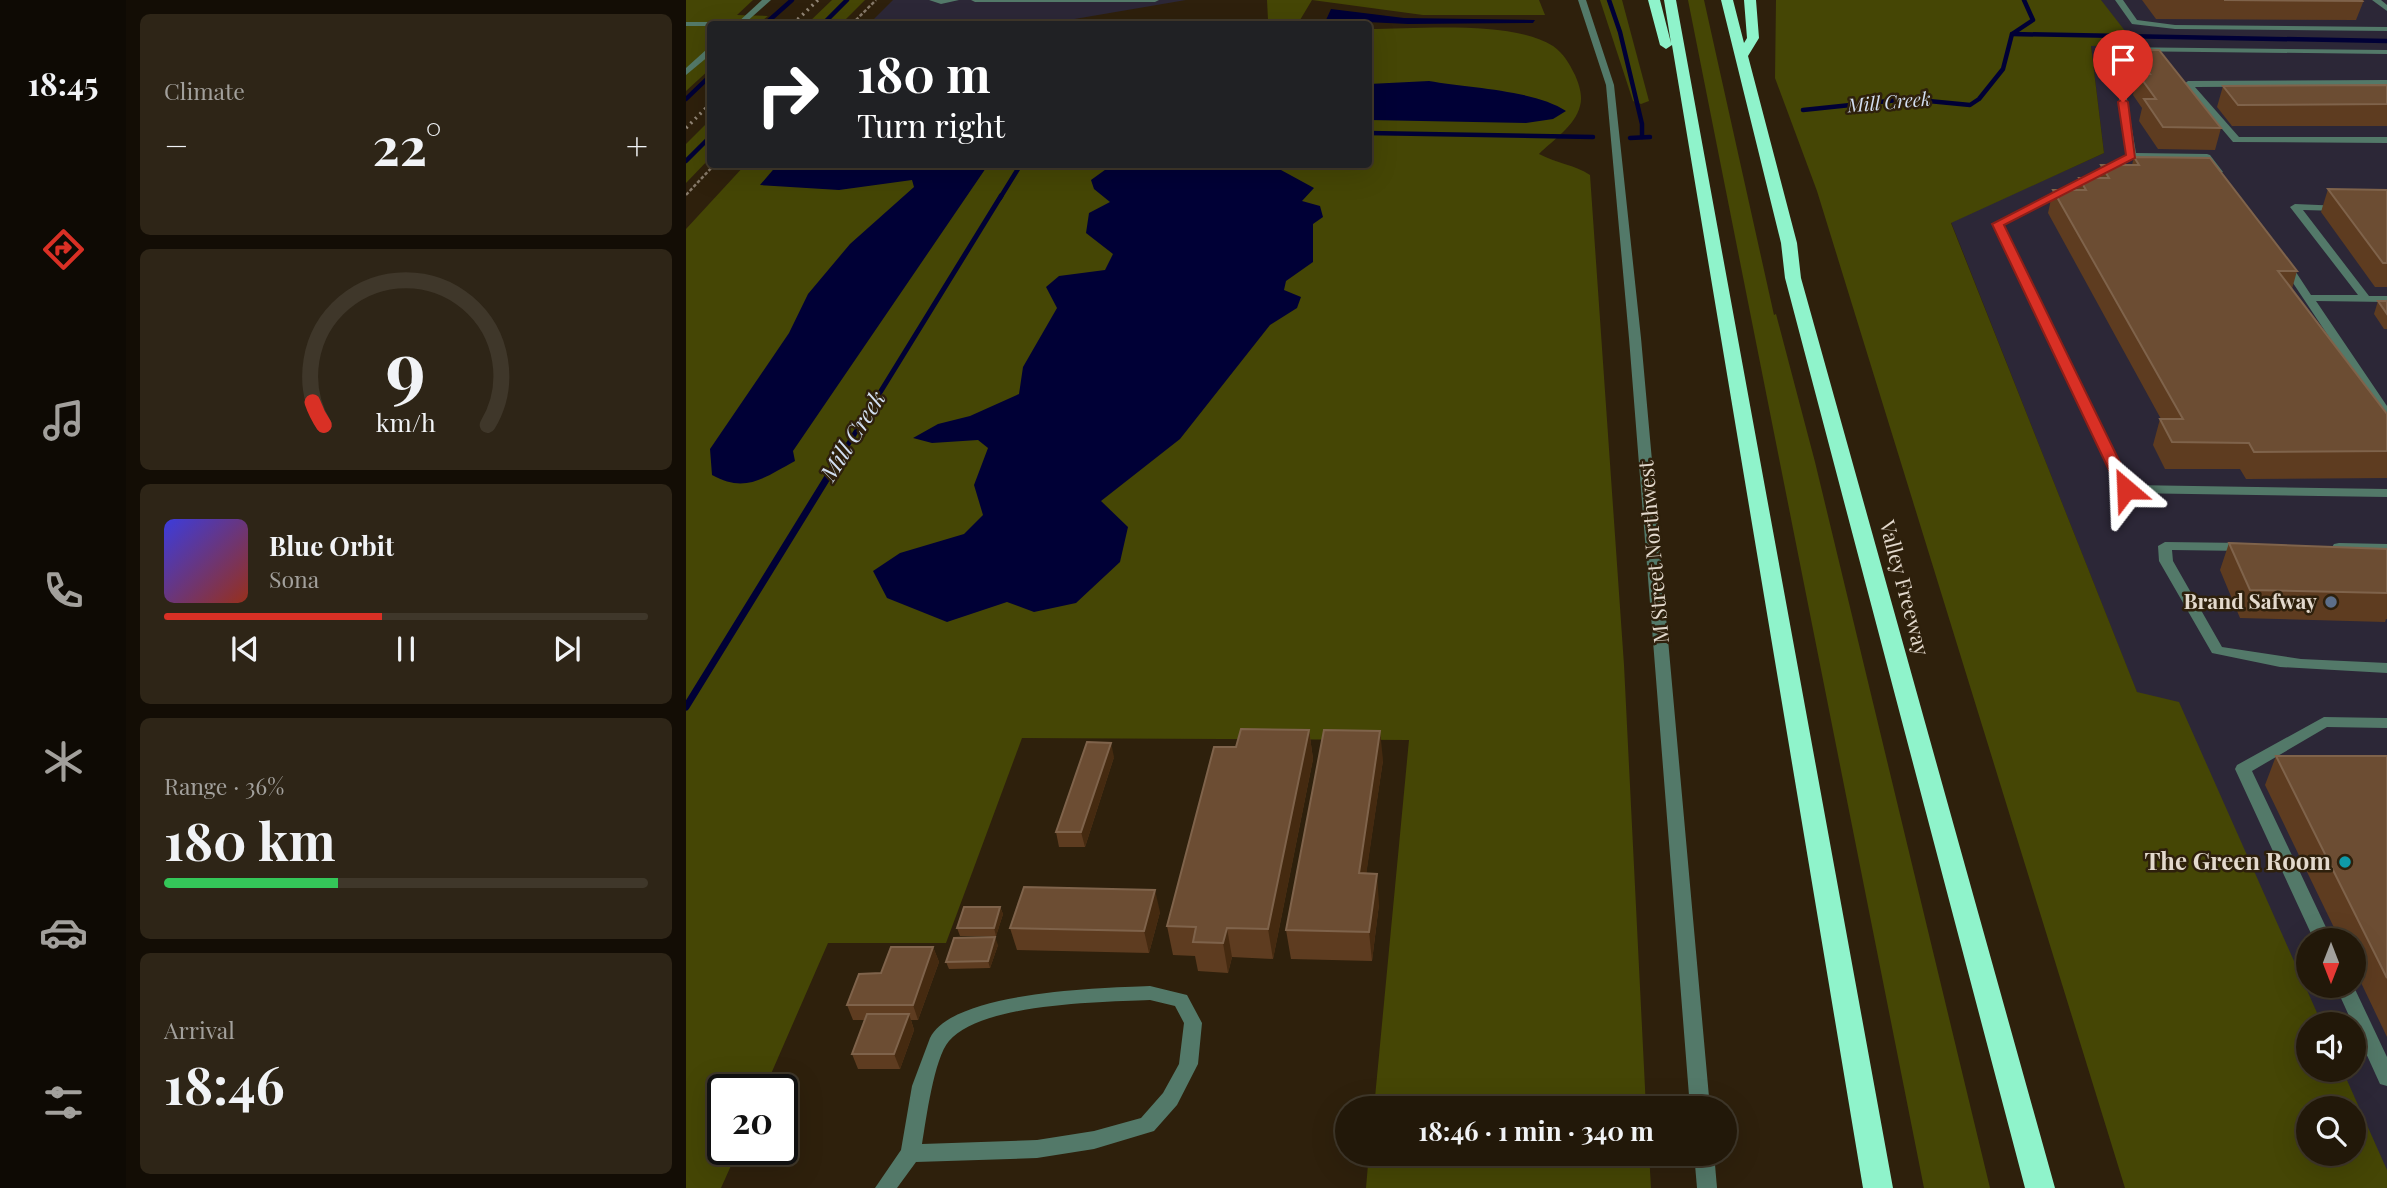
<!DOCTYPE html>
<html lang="en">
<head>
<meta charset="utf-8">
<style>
  :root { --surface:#221809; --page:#2e2517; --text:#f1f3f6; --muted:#a2a09c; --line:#3f372a; --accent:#d93025 }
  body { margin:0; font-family:"Playfair Display",serif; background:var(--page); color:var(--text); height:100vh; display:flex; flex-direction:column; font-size:26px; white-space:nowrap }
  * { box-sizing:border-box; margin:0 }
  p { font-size:23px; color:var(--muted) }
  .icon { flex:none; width:38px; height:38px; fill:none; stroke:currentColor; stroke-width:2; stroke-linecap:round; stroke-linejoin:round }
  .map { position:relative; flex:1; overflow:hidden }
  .details { display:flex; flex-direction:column; gap:14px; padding:14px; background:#130d05; width:560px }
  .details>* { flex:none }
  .guide { position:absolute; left:21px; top:21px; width:665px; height:147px; border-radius:7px; box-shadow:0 7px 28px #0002,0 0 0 2px var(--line); background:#202124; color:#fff; overflow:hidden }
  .needle { width:46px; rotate:180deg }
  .controls { position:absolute; left:1610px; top:928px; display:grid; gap:14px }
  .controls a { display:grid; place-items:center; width:70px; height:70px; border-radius:50%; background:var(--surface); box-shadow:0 7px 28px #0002,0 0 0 2px var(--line); font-size:35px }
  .speed { position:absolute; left:21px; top:1074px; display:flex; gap:14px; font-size:35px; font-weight:700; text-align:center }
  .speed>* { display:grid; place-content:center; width:91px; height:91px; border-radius:50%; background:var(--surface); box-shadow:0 7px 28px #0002,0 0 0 2px var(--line); line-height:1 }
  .speed .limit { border:4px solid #111; border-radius:10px; background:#fff; color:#111 }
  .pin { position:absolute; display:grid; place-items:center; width:60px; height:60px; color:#fff; margin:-72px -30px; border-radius:50% 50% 50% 0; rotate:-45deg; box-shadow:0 0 7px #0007 }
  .pin .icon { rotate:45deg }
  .me { position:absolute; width:77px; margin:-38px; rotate:334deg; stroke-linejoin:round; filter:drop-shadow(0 0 5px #0008) }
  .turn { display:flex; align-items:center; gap:24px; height:147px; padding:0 35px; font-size:32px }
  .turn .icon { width:91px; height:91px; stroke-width:2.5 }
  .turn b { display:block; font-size:49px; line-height:60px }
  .big { font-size:52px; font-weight:700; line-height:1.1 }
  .details .widget { flex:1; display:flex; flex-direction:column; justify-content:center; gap:10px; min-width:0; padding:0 24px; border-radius:10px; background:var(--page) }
  .details .dial { align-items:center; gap:0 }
  .dial svg { height:182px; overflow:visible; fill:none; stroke:var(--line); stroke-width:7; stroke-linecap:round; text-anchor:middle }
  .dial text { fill:var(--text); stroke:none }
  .song { display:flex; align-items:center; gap:21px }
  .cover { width:84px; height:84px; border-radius:10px; background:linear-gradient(135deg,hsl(240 70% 55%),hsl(10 70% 35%)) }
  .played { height:7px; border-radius:4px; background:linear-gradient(90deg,var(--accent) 45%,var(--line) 45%) }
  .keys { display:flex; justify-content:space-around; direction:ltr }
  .heat { display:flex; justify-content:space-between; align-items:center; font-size:38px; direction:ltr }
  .charge { height:10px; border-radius:5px; background:linear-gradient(90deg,#34c759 36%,var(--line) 0) }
  .trip { position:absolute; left:649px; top:1096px; width:402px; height:70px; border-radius:35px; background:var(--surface); box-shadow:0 7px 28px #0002,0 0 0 2px var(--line); font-weight:700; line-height:70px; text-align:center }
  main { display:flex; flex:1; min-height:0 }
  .dock { display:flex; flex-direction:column; width:126px; justify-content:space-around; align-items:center; background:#0e0a04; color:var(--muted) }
  .dock .icon { width:49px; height:49px }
  .dock .active { color:var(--accent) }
  .dock b { font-size:32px; color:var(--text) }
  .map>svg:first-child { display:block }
  .industrial { fill:#2c2737; fill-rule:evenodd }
  .green { fill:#454605; fill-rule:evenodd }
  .water { fill:#000036 }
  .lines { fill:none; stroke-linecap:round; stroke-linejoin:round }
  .stream-far2 { stroke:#000036; stroke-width:4.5 }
  .stream-far1 { stroke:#000036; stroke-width:5 }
  .stream { stroke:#000036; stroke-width:7 }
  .path { stroke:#857868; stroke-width:2.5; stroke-dasharray:3.5 2; stroke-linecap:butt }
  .service { fill:#537969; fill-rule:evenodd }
  .minor { fill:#537969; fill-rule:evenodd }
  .tertiary { fill:#537969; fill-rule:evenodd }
  .motorway { fill:#8ff3cb; fill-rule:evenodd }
  .rail { stroke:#918575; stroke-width:3.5; stroke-dasharray:2 4.5; stroke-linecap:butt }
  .wall { fill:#5e3c20 }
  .shaded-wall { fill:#452a10 }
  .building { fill:#6c4d33; stroke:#7f634b; stroke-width:2 }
  .route { fill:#d93025; stroke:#8d1f18; stroke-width:2 }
  .service-dot { fill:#5c6f8a; stroke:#2e200c; stroke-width:2.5 }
  .culture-dot { fill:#0f9aa8; stroke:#2e200c; stroke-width:2.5 }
  .labels { text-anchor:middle; stroke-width:5; stroke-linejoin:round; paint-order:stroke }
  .far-water-label { font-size:19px; font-style:italic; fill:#d2def1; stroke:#2e200c }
  .street-label { font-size:21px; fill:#e3d9cd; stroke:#2e200c }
  .poi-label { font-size:21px; font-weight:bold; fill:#e3d9cd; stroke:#2e200c; text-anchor:end }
  .water-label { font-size:23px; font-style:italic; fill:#d2def1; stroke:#2e200c }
  .near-poi-label { font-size:24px; font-weight:bold; fill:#e3d9cd; stroke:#2e200c; text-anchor:end }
</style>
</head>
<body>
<main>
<nav class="dock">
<b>18:45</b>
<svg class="icon active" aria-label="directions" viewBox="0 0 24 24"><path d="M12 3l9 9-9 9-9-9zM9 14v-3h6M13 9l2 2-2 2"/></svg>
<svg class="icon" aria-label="music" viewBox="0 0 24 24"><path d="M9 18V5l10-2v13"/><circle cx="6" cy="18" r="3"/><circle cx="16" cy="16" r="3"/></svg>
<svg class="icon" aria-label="phone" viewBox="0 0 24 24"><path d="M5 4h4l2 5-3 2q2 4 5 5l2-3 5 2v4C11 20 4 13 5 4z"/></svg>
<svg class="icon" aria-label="climate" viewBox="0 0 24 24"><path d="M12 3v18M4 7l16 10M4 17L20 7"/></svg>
<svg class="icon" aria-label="car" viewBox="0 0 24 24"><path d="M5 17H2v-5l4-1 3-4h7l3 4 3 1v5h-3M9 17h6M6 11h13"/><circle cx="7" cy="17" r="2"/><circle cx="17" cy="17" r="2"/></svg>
<svg class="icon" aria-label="filters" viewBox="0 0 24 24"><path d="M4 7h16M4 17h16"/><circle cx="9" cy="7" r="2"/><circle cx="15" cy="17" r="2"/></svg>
</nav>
<section class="details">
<div class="widget"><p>Climate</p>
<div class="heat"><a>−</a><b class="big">22°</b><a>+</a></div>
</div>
<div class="widget dial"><svg viewBox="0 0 100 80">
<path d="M14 69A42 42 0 1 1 86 69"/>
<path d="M14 69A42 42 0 0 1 9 59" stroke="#d93025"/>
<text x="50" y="56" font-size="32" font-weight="700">9</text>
<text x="50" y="72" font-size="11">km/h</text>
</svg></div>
<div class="widget">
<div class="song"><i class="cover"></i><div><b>Blue Orbit</b><p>Sona</p></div></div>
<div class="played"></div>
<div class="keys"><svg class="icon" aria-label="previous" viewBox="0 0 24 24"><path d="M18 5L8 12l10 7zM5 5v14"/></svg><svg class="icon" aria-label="pause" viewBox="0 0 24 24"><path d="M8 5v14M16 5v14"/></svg><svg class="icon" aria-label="next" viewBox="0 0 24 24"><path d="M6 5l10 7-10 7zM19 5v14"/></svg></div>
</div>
<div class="widget"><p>Range · 36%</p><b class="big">180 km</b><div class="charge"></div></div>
<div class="widget"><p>Arrival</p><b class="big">18:46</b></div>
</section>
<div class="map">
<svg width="1701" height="1188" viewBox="0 0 1701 1188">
  <rect width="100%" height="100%" fill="#2e200c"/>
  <g class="industrial">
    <path d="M207,0H500L371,22L186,21Z"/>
    <path d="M1414,0H1701V1188L1668,1153V1108L1626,1069H1668V1024H1622V1062L1449,688L1265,222L1418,153L1405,46L1449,45ZM1622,940H1668V985H1622Z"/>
  </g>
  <g class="green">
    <path d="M0,0H67L51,15L82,16L72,24H24V69L0,91Z"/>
    <path d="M146,0H179L155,24H121Z"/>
    <path d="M581,0H853L859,15H737L626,0L614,20H582Z"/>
    <path d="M914,0H936L963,101L955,104L947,101Z"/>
    <path d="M1002,0H1018L1088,315L1090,314L1129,462L1304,1188H1238Z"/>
    <path d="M1090,0H1415L1450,45L1405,46L1418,153L1265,223L1451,692L1493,702L1636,1024H1622V1069H1656L1701,1170V1188H1439L1131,191L1089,78ZM1622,1108H1668V1153H1622Z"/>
    <path d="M683,29C731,29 827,20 867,46C878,54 883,63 889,75C893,84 897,96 894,106C889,126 867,140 853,154C870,163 889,165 904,175L938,665L960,1108H688L723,740L336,738L260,943H142L78,1090H37V1150H52L35,1188H0V229L59,165L682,164Z"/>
    <path d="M24,120V158L0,183V144Z"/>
    <path d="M683,1153H963L965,1188H680Z"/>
  </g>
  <g class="water">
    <path d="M645,9L718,18L849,20L847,23L722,24L640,20Z"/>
    <path d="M743,81C782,88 849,90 880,111L867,119L840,123L683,120V84Z"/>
    <path d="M92,164L302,165L107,451L109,461C79,477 60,494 26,475L24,449L103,333L122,294L164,244L228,187L226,180L153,190L74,185Z"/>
    <path d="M584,164L628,188L616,201L634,206L637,217L627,224V262L600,281L598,290L615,297L611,308L584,325L494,439L415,501L442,527L434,562L390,603L348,612L321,602L261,622L201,598L187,571L214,553L278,534L297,515L288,485L302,448L292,440L246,443L227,438L252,424L284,416L333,394L337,367L371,308L360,287L373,276L419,270L427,254L400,233L403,213L424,202L408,189L405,180L423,167L435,165Z"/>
  </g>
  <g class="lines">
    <g class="stream-far2">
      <path d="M923,0L934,32L956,124V137"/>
      <path d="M79,24L106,0"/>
      <path d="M137,24L161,0"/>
      <path d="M1326,34L1701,41"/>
      <path d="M0,99L24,76"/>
      <path d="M1117,110L1222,99L1284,105L1293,99L1317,69L1326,34L1347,20L1338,0"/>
      <path d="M682,133L907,137"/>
      <path d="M944,138L964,137"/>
      <path d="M0,161L24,137"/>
      <path d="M314,198L335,164"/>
    </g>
    <path class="stream-far1" d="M158,451L315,196"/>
    <path class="stream" d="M0,707L159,449"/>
    <g class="path">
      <path d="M166,24L190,0"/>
      <path d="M0,195L29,164"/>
    </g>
    <g class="service">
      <path d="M243,0H273L255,4Z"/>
      <path d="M285,0H473L469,2H289Z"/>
      <path d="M1429,0H1437L1451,20L1489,25L1701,27V31L1489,29L1446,24Z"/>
      <path d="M1686,0H1695L1701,5V11Z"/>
      <path d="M0,22H25L29,24L24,26H0Z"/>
      <path d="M1426,47L1701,50V54L1433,51L1450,153L1521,154L1524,155L1537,172L1529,174L1518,160L1448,159L1318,225L1445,485L1701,489V497L1440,493L1434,489L1307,224L1441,155Z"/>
      <path d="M1701,80V86L1509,87L1553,137H1701V143L1547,142L1498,84L1502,81Z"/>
      <path d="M1609,204L1656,206L1658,208L1653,211L1617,210L1683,296H1701V302L1630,301L1701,406V419L1697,418L1593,262L1594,260H1602L1625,295H1672L1604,207Z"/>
      <path d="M1479,542L1559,543L1566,547L1559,551L1486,550L1487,561L1536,647L1615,659L1701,663V673L1594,667L1526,653L1473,561L1472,546Z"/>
      <path d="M1653,543L1701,544V552L1648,550L1646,547L1648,544Z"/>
      <path d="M1638,717L1701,718V728L1641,727L1566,771L1646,940H1628L1549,769L1551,765Z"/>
      <path d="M1649,985H1667L1701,1057V1086L1694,1084Z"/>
      <path d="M464,986L501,995L516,1023L512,1064L491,1105L468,1131L408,1149L351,1158L230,1162L211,1188H189L215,1150L226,1086L244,1038C267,991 416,988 464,986ZM464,1000L489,1006L498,1023L493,1064L477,1093L455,1118L408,1131L351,1140L236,1144C240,1120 248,1058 263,1041C295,1003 416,1002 464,1000Z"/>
    </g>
    <g class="minor">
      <path d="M892,0H900L928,85L955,338L1024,1108H1004L943,338L920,85Z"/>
      <path d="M1008,1153H1028L1031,1188H1011Z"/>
    </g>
    <g class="tertiary">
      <path d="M76,0H85L58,24H50Z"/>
      <path d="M21,49H24V55L0,75V68Z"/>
    </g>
    <g class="motorway">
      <path d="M962,0H974L985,43L978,0H990L1207,1188H1177L986,45L980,49L974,45Z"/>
      <path d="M1035,0H1047L1058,43L1061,38L1058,0H1070L1073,38L1062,56L1111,243L1115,278L1369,1188H1339L1099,278L1095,243Z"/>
    </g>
    <g class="rail">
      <path d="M107,24L132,0"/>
      <path d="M0,128L24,104"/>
    </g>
  </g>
  <g class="wall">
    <path d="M1456,0H1678L1670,20L1470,19Z"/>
    <path d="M1447,50L1535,128L1529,150L1472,149L1453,121L1456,108L1447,95L1450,81L1442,70Z"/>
    <path d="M1701,85V126H1546L1531,107L1537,86Z"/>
    <path d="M1448,157L1611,271L1606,289L1701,414V478L1560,479L1554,469H1479L1467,445L1474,419H1475L1362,213L1367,190H1391L1393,178H1412L1415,165H1446Z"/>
    <path d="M1642,189L1701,190V287H1689L1635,212Z"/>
    <path d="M1692,301H1701V329H1698L1688,314Z"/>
    <path d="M1543,543L1701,549V619H1700L1699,622L1554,618L1534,570Z"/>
    <path d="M623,730L627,759L587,959L546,957L542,973L512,971L509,956L487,955L481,926Z"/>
    <path d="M1590,756H1701V1037L1668,968V940H1654L1579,785Z"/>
    <path d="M428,757L399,847H373L370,832Z"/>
    <path d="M697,760L680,874L693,904L686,961L605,959L600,930Z"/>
    <path d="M314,907L317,914L310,936H274L271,928Z"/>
    <path d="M474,912L463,953L331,950L324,928Z"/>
    <path d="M312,945L304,968L263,969L260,962Z"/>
    <path d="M247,947L253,962L232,1020H225L228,1030L214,1069H172L166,1054L179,1020H167L161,1005L195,973Z"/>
  </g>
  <g class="shaded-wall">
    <path d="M623,730L627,759L587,959L582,929Z"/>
    <path d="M694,731L697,760L676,903L673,873Z"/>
    <path d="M425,743L428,757L399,847L395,832Z"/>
    <path d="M691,874L693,904L686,961L683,932Z"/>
    <path d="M469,890L474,912L463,953L458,931Z"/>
    <path d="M314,907L317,914L310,936L308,928Z"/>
    <path d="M541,928L546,957L542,973L537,943Z"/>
    <path d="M309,937L312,945L304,968L302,961Z"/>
    <path d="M247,947L253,962L232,1020L227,1005Z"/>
    <path d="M223,1014L228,1030L214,1069L208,1054Z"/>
  </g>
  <g class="building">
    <path d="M1538,0H1675L1676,1Z"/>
    <path d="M1447,50H1473L1535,128L1477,127L1458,99H1470L1452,74H1464Z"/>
    <path d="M1701,85V104L1552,105L1537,86Z"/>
    <path d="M1448,157L1524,158L1611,271H1592L1701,414V451L1568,452L1563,443L1486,442L1474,419H1497L1367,190H1400L1393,178H1423L1415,165H1453Z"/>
    <path d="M1642,189L1701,190V263H1697Z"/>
    <path d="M1692,301H1701V314Z"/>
    <path d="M1543,543L1701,549V593L1564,590Z"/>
    <path d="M555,729L623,730L582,929L541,928L537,943L507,942L510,927L481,926L528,747H550Z"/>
    <path d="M638,730L694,731L673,873L691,874L683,932L600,930Z"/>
    <path d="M401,742L425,743L395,832H370Z"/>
    <path d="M1590,756H1701V978Z"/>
    <path d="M338,887L469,890L458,931L324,928Z"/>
    <path d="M278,907H314L308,928H271Z"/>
    <path d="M309,937L302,961L260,962L268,938Z"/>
    <path d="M205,947H247L227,1005H161L173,974L195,973Z"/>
    <path d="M181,1014H223L208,1054H166Z"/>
  </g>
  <path class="route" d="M1437,99L1442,102L1449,158L1318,225L1447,489L1440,494L1432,489L1306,224L1440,155L1432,102Z"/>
  <circle class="service-dot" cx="1645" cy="602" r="7"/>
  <circle class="culture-dot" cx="1659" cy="862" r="7"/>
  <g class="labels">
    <g class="far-water-label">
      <text transform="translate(1203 102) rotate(-5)" y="7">Mill Creek</text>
    </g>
    <g class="street-label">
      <text transform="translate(968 552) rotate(-95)" y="7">M Street Northwest</text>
      <text transform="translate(1218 588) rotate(75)" y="7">Valley Freeway</text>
    </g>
    <g class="poi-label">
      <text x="1631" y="609">Brand Safway</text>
    </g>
    <g class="water-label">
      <text transform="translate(167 436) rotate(-58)" y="8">Mill Creek</text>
    </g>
    <g class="near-poi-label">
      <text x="1645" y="870">The Green Room</text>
    </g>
  </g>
</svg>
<div class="controls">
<a><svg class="needle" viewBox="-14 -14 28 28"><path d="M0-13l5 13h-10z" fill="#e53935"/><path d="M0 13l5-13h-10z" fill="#a2a09c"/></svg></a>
<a><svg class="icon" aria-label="sound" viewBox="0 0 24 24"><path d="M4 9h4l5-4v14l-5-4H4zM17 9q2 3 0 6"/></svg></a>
<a><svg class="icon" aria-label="search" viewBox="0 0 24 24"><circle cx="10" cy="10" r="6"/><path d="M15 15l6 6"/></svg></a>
</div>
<div class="speed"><div class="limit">20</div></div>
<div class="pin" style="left:1437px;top:102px;background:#d93025"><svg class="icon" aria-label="arrive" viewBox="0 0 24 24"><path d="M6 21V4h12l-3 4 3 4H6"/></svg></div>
<svg class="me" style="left:1440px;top:489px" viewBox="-20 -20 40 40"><path d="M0-17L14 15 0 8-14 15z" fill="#d93025" stroke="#fff" stroke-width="4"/></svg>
<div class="trip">18:46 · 1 min · 340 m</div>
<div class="guide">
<div class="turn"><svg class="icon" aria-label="right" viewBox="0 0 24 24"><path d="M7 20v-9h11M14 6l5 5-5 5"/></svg><div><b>180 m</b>Turn right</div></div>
</div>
</div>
</main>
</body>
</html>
